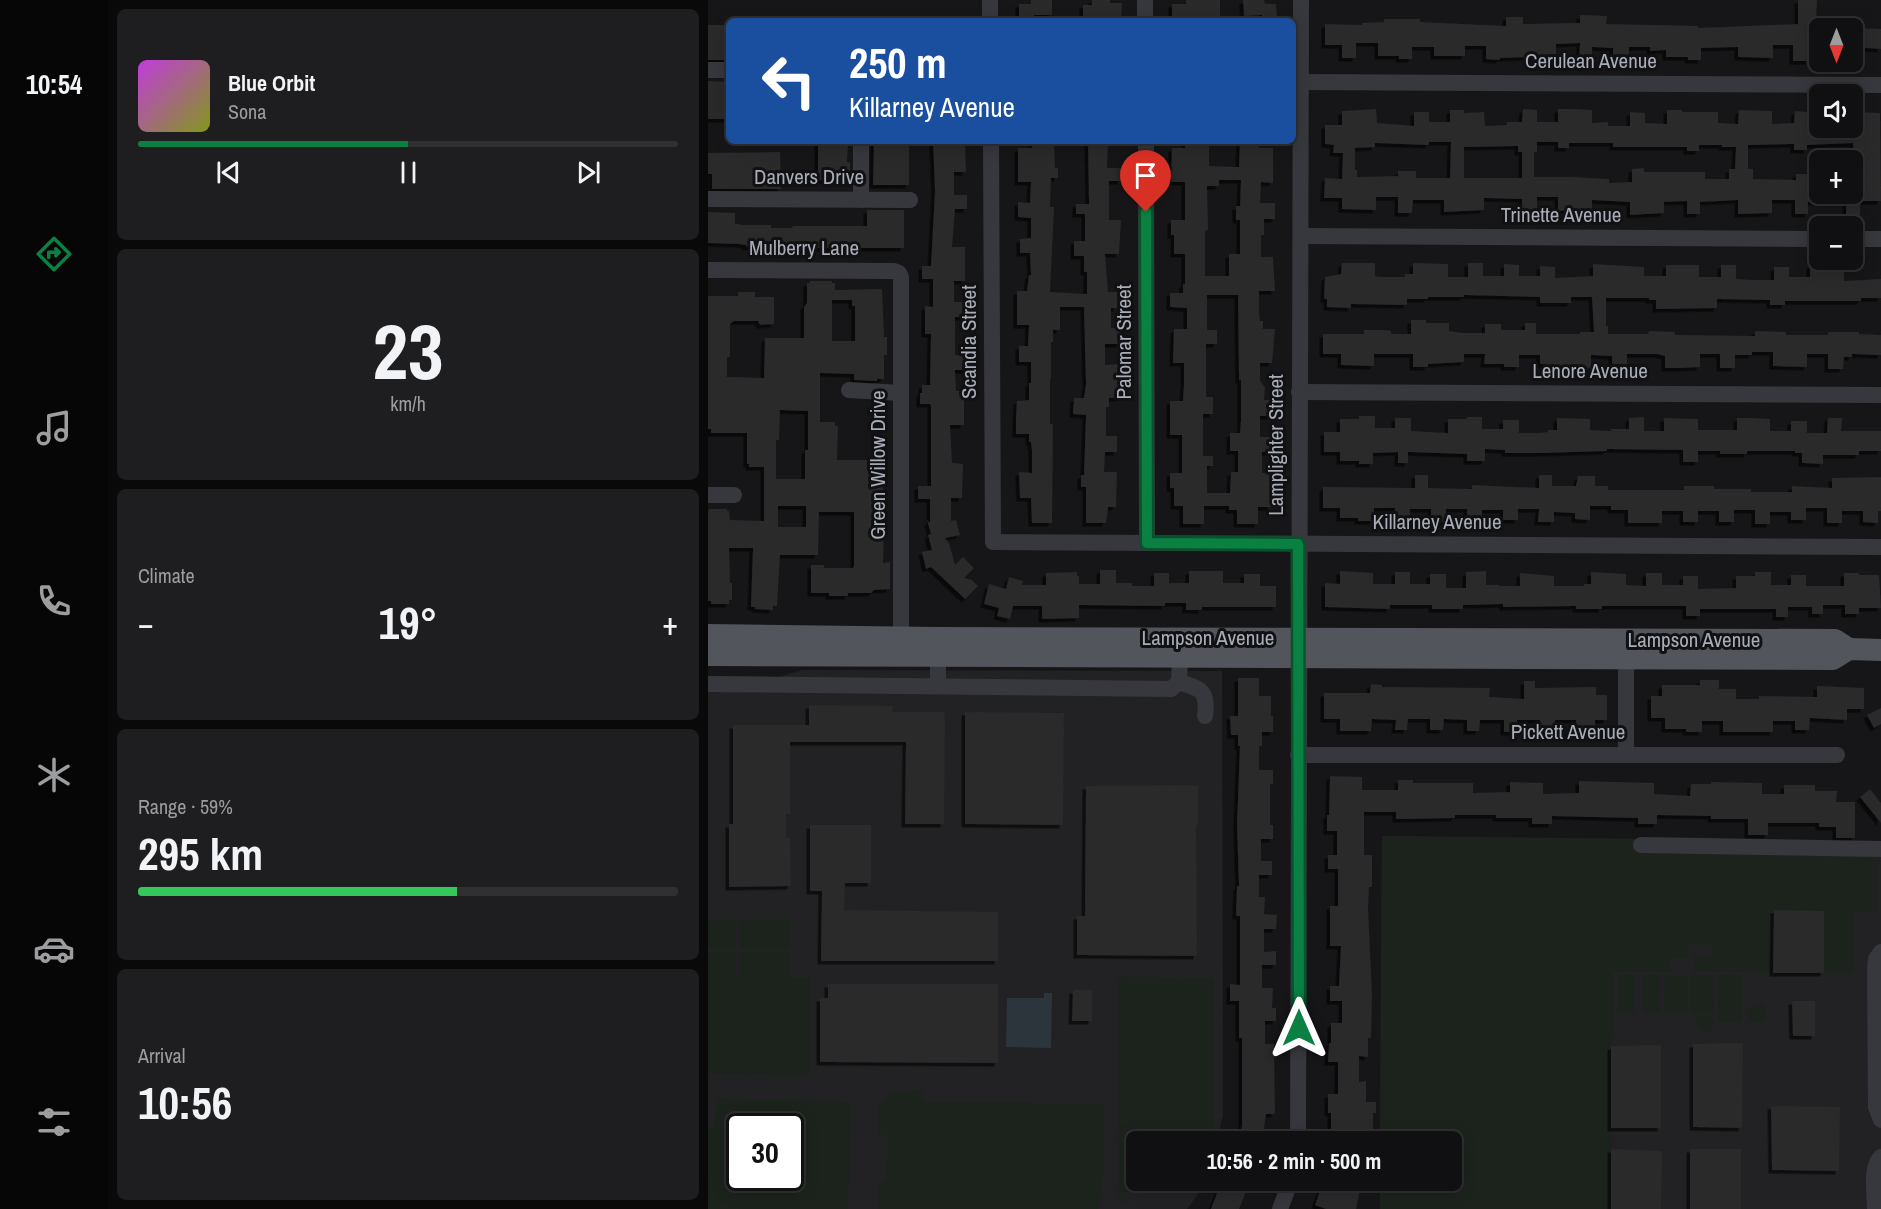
<!DOCTYPE html>
<html lang="en">
<head>
<meta charset="utf-8">
<style>
  :root { --surface:#101012; --page:#1e1e20; --text:#f1f3f6; --muted:#9c9d9f; --line:#303032; --accent:#0b8043 }
  body { margin:0; font-family:"Archivo Narrow",sans-serif; background:var(--page); color:var(--text); height:100vh; display:flex; flex-direction:column; font-size:22px; white-space:nowrap }
  * { box-sizing:border-box; margin:0 }
  p { font-size:20px; color:var(--muted) }
  .icon { flex:none; width:33px; height:33px; fill:none; stroke:currentColor; stroke-width:2; stroke-linecap:round; stroke-linejoin:round }
  .map { position:relative; flex:1; overflow:hidden }
  .details { display:flex; flex-direction:column; gap:9px; padding:9px; background:#09090a; width:600px }
  .details>* { flex:none }
  .top-card { position:absolute; left:18px; top:18px; width:570px; height:126px; border-radius:9px; box-shadow:0 3px 15px #0003,0 0 0 2px var(--line); background:#1a4fa0; color:#fff; overflow:hidden }
  .needle { width:39px; rotate:180deg }
  .buttons { position:absolute; left:1101px; top:18px; display:grid; gap:12px }
  .buttons a { display:grid; place-items:center; width:54px; height:54px; border-radius:9px; background:var(--surface); box-shadow:0 3px 15px #0003,0 0 0 2px var(--line); font-size:30px }
  .speed { position:absolute; left:18px; top:1113px; display:flex; gap:12px; font-size:30px; font-weight:700; text-align:center }
  .speed>* { display:grid; place-content:center; width:78px; height:78px; border-radius:50%; background:var(--surface); box-shadow:0 3px 15px #0003,0 0 0 2px var(--line); line-height:1 }
  .speed .limit { border:3px solid #111; border-radius:9px; background:#fff; color:#111 }
  .pin { position:absolute; display:grid; place-items:center; width:51px; height:51px; color:#fff; margin:-62px -26px; border-radius:50% 50% 50% 0; rotate:-45deg; box-shadow:0 0 6px #0007 }
  .pin .icon { rotate:45deg }
  .me { position:absolute; width:66px; margin:-33px; rotate:0deg; stroke-linejoin:round; filter:drop-shadow(0 0 4px #0008) }
  .turn { display:flex; align-items:center; gap:21px; height:126px; padding:0 24px; font-size:27px }
  .turn .icon { width:78px; height:78px; stroke-width:2.5 }
  .turn b { display:block; font-size:42px; line-height:51px }
  .big { font-size:45px; font-weight:800; line-height:1.1 }
  .details .card { flex:1; display:flex; flex-direction:column; justify-content:center; gap:9px; min-width:0; padding:0 21px; border-radius:9px; background:var(--page) }
  .details .dial { align-items:center; gap:0 }
  .dial b { font-size:78px; line-height:1 }
  .song { display:flex; align-items:center; gap:18px }
  .cover { width:72px; height:72px; border-radius:9px; background:linear-gradient(135deg,hsl(290 70% 55%),hsl(70 70% 35%)) }
  .played { height:6px; border-radius:3px; background:linear-gradient(90deg,var(--accent) 50%,var(--line) 50%) }
  .keys { display:flex; justify-content:space-around; direction:ltr }
  .heat { display:flex; justify-content:space-between; align-items:center; font-size:33px; direction:ltr }
  .charge { height:9px; border-radius:4px; background:linear-gradient(90deg,#34c759 59%,var(--line) 0) }
  .trip { position:absolute; left:418px; top:1131px; width:336px; height:60px; border-radius:9px; background:var(--surface); box-shadow:0 3px 15px #0003,0 0 0 2px var(--line); font-weight:800; line-height:60px; text-align:center }
  main { display:flex; flex:1; min-height:0 }
  .menu { display:flex; flex-direction:column; width:108px; justify-content:space-around; align-items:center; background:#060607; color:var(--muted) }
  .menu .icon { width:42px; height:42px }
  .menu .on { color:var(--accent) }
  .menu b { font-size:27px; color:var(--text) }
  .map>svg:first-child { display:block }
  .built { fill:#222225; fill-rule:evenodd }
  .green { fill:#1c231d; fill-rule:evenodd }
  .water { fill:#2c353c }
  .building { fill:#29292c; fill-rule:evenodd; filter:url(#shadow) }
  .lines { fill:none; stroke-linecap:round; stroke-linejoin:round }
  .minor { stroke:#37383d; stroke-width:16 }
  .major { stroke:#53555c; stroke-width:22 }
  .route-casing { stroke:#07532c; stroke-width:15 }
  .route { stroke:#0b8043; stroke-width:10 }
  .labels { text-anchor:middle; stroke-width:6; stroke-linejoin:round; paint-order:stroke }
  .street-label { font-size:21px; fill:#a8adb8; stroke:#111113 }
</style>
</head>
<body>
<main>
<nav class="menu">
<b>10:54</b>
<svg class="icon on" aria-label="directions" viewBox="0 0 24 24"><path d="M12 3l9 9-9 9-9-9zM9 14v-3h6M13 9l2 2-2 2"/></svg>
<svg class="icon" aria-label="music" viewBox="0 0 24 24"><path d="M9 18V5l10-2v13"/><circle cx="6" cy="18" r="3"/><circle cx="16" cy="16" r="3"/></svg>
<svg class="icon" aria-label="phone" viewBox="0 0 24 24"><path d="M5 4h4l2 5-3 2q2 4 5 5l2-3 5 2v4C11 20 4 13 5 4z"/></svg>
<svg class="icon" aria-label="climate" viewBox="0 0 24 24"><path d="M12 3v18M4 7l16 10M4 17L20 7"/></svg>
<svg class="icon" aria-label="car" viewBox="0 0 24 24"><path d="M5 17H2v-5l4-1 3-4h7l3 4 3 1v5h-3M9 17h6M6 11h13"/><circle cx="7" cy="17" r="2"/><circle cx="17" cy="17" r="2"/></svg>
<svg class="icon" aria-label="filters" viewBox="0 0 24 24"><path d="M4 7h16M4 17h16"/><circle cx="9" cy="7" r="2"/><circle cx="15" cy="17" r="2"/></svg>
</nav>
<section class="details">
<div class="card">
<div class="song"><i class="cover"></i><div><b>Blue Orbit</b><p>Sona</p></div></div>
<div class="played"></div>
<div class="keys"><svg class="icon" aria-label="previous" viewBox="0 0 24 24"><path d="M18 5L8 12l10 7zM5 5v14"/></svg><svg class="icon" aria-label="pause" viewBox="0 0 24 24"><path d="M8 5v14M16 5v14"/></svg><svg class="icon" aria-label="next" viewBox="0 0 24 24"><path d="M6 5l10 7-10 7zM19 5v14"/></svg></div>
</div>
<div class="card dial"><b>23</b><p>km/h</p></div>
<div class="card"><p>Climate</p>
<div class="heat"><a>−</a><b class="big">19°</b><a>+</a></div>
</div>
<div class="card"><p>Range · 59%</p><b class="big">295 km</b><div class="charge"></div></div>
<div class="card"><p>Arrival</p><b class="big">10:56</b></div>
</section>
<div class="map">
<svg width="1173" height="1209" viewBox="0 0 1173 1209">
  <defs>
    <filter id="shadow"><feDropShadow dx="-3.5" dy="3.5" stdDeviation="0" flood-color="#0009"/></filter>
  </defs>
  <rect width="100%" height="100%" fill="#161618"/>
  <g class="built">
    <path d="M94,670L514,671L515,1115L509,1141L429,1142V1180L500,1181L479,1209H0V676L71,677ZM32,1126H82V1178H32Z"/>
    <path d="M674,836L1173,842V1209H672V1181L744,1180V1142L672,1141Z"/>
  </g>
  <g class="green">
    <path d="M674,836L1111,841V856L1171,857L1170,912H1145V973H1116V911L1067,910L1065,973L985,971V957H1004V945H980V957L963,958L962,956V972H905V1038L903,1039L904,1209H672V1181L744,1180V1142L672,1141Z"/>
    <rect x="0" y="919" width="28" height="30"/>
    <rect x="32" y="919" width="50" height="30"/>
    <path d="M0,952H28V977L32,978V952H82L83,978H102V1075L0,1074Z"/>
    <path d="M910,974H927L926,1012H909Z"/>
    <path d="M935,974H952L951,1013L934,1012Z"/>
    <path d="M1011,974L1035,975L1034,1022H1010Z"/>
    <path d="M957,975H980V1013H956Z"/>
    <rect x="982" y="975" width="24" height="38"/>
    <path d="M411,977L506,978V1122L504,1141L429,1142V1180L494,1181L484,1193L411,1192Z"/>
    <circle cx="1049" cy="1013" r="9"/>
    <circle cx="997" cy="1023" r="9"/>
    <path d="M214,1091L215,1102H324V1104H396L395,1173L391,1209H171V1182H177V1158H180V1135H170L171,1104L184,1092Z"/>
    <path d="M8,1098L143,1102L140,1209H0V1128H7ZM32,1126H82V1178H32Z"/>
  </g>
  <path class="water" d="M336,993H344L343,1048L298,1047L299,998H336Z"/>
  <g class="building">
    <path d="M323,0H344V15H326V19H311V4H323Z"/>
    <path d="M384,0H402V3H414L413,18H375V5H384Z"/>
    <path d="M478,0H512V17H464V4H478Z"/>
    <path d="M535,0H556L557,4H568L569,19L554,20V15L536,16Z"/>
    <path d="M1090,0H1109L1108,21H1112V48H1101V61H1085V45H1065V58L1030,57V47L993,48V60H980V57H958V50L942,51V47H921V60H905V48L884,47V60H871L872,43L848,44V56L792,58V60L778,59V46H757V56H726V47H704V59H691V56H670V43H648V58H634V45H617V24L654,25V23L676,22V19H712V22L798,26V17H815V24L872,23V15L899,16L898,24L990,26V28L1090,24Z"/>
    <rect x="0" y="25" width="21" height="35"/>
    <path d="M1144,28L1173,29V49L1144,47Z"/>
    <path d="M0,81L21,82V119H0Z"/>
    <path d="M668,109L669,123L706,126V112H721V122H742V110H756V113L776,112L777,126L799,125V122H814L815,109L829,110V122H850V109H866L884,110V123L900,122V126H922V112L937,113V123L959,124V110H974V112H1010V123L1030,124L1031,110L1064,111V124L1086,123L1087,111L1101,112V124L1112,125V128H1144V112L1172,113L1173,201H1152V215H1138V194H1144L1145,143L1099,145V150H1086V144L1040,145V169H1045V179L1088,180V174H1104V182H1112V202H1100V214H1087V200H1064V213L1030,214V200L992,202V214H979V201L956,202V213L922,215V202L884,200V213H871V210L850,211V197H829V210H814V199L776,198V210L736,212V200H705L704,213H690V197H668V210L634,209V198H616L617,178L634,179L635,153H625L626,145L617,144V125H634V111ZM721,142H743L742,178H708V171H690V176L649,177V170H647V148L667,147V143L721,145ZM829,142H850V148H861V143H905V147H979V151H991V145H1014V147H1028L1027,169H1021V179H997V172H936V168L924,169V182L901,183V179L864,177H826V152H829ZM810,146V152H814V178H756V147Z"/>
    <path d="M110,141H131V144H140L139,162L142,163V176L126,175V181L110,180Z"/>
    <path d="M166,141H201V185H165Z"/>
    <path d="M225,141H257L258,172H246V195H259V209H247L244,247H257V281H246V302H260V317H247V355H259V370H247L248,391H256V425H242L244,463L255,464L254,498H243V521L248,520L252,535L237,538L241,543L247,565L255,557L266,568L256,578L264,580L270,586L257,599L223,567L218,569L214,552L224,550L220,535L223,534L219,520L222,523V499H210V486H223V406L222,404H212V393H214V385H222L223,334H217V306L225,307V279H214V266H223L227,191Z"/>
    <path d="M324,141H346L347,168H350V178H343L342,207H346L342,292L379,294V272H376V256H366V241H377V214H368V204H381L380,141H400L399,168H413V181H401V220H413L411,254H397L400,292H409V308H403V328H412V344H397V365L410,364V383H413V398H401V407H398V436H409V452H397L396,472H409L408,507H400L398,523H378V487H373V475H376L378,415L365,414L366,398H376L378,384L376,307H352V330H345V342H343V379H342V424H345L344,523H324L323,498H312L311,472L324,473V451L323,442H321V434H308V419L309,401L321,400V383H323V362H311V346H320L321,325H309V291H319L321,275H323L322,253H312V239L323,238V218L310,217V202L322,203L323,182H310V148H324Z"/>
    <path d="M477,141H501V166L531,167L532,141H552L551,148H565V183L553,182L552,203H567V219H556V235H553V257H565L567,291H551V313L552,321H555V329H567L564,363H552V380L557,388L556,400H566V416H552V437H564V452H554V473H566V488H563V507H550V524H529V510H521V506H496V524H475V506H466V488H462V473H474V435H462V401H475L476,384V363H465L466,329H479V308L462,307V293H475V284H477V254H466V235H463V220H477V182H463L464,148H477ZM511,180H533L532,206H528V220H532V254H521V276H497V231L500,230L499,186H511ZM499,295H530L531,380H533V420L532,433H522V451H530V472H523L522,493H499V466H505V456H495V414H505V397H498V344H509V330H499Z"/>
    <path d="M72,152L73,189H4V174H0V153Z"/>
    <path d="M159,210H196V248H77V245L38,247V245L31,244L0,243V212L27,213V224H32V225H63V228H84L85,226H159Z"/>
    <path d="M634,263H667V276L671,277H697V274H705V263L740,264V277H760V263H775V276H796V264L811,265V276H832V266L847,267V278L885,276V264L936,267V276H958V265H991V277H1013V265H1028V279L1045,280H1066V267H1081V277H1102V265H1117V268H1136V281L1173,279V298H1153V301H1077V305H1062V300L1009,299V308L948,309V300H941V298H898V326H900V334H940L941,331L967,332V335L1047,336V331L1078,332V335H1120V332H1151V334L1173,335V355L1144,354V357H1136L1135,369H1120V354H1099V367L1065,366V352H1044V355H1027V368H1012V354H992V367L972,368H957V356L949,354H919V364H904V356L883,355V368L832,364V355H811V367H796V364H776L777,354H756V362L720,364V367H705V354H666V366L633,365V354H615V334H656V330H676L683,331V334H703V320H718V323H741V331L755,333H777V324H793V330H817V323H828V334H872V332H886L884,297H863V303H832V297L756,295V297H720V299H699V305L643,304V308L619,307V299H616L617,277L633,274Z"/>
    <path d="M102,281H124V283H127V290L174,289L176,337H179V355H176V379H169V381L146,380V374L112,373V422H127V426H130L129,460H172V484H175V508H178V526H176L175,563L182,562V589L166,590L163,593H140V596H121V593H103V565H116V568H145L146,566V512H111L110,555H72L69,606H65V610L47,609V607H43L45,548H21L22,583H24V600H21V604H3V601H0V511L1,509H19V511H21L22,520L56,521V467H41V464H39V433H3V429H0V296H30V292H47V297H66V324L52,325L50,321H26L22,324V357H19V377L56,378L57,338H96V307L99,303V283H102ZM124,300H144V306H147V341H124ZM72,410L100,411V450H97V479H68V440H71ZM70,506H98V527H70Z"/>
    <path d="M651,416H667V428H687V418H703V431L740,433V419H759V417H774V429H795V420H811V433H832L840,432V430H849V418L882,419V430L903,431V429H921V418L936,417V431H956V418L990,419V430H1029V418H1044L1062,419V431H1083V421H1099V433H1119L1120,418H1134L1133,431H1173V451H1151V455H1115V464L1094,463V453H1087V451H1039V454H1012V451H990V462H975V450L899,449V451L832,453H797V450L777,449V461H759V454L700,452V463H690V452L665,453V464H651V461H632V452H616V432H632V419H651Z"/>
    <path d="M707,475H720V488L764,489V485L831,488V475H844V486H868L870,476H887V486H900V490H976V486H1006V489H1043V492H1084V486L1124,488V478L1173,477V511H1170V523L1155,522V511H1134V523H1119V508H1098V520H1083V512H1062V524H1047V510H1026V522H1011V511H990V522H975V511H954V523H920V510H903V506H882V520L867,519V513L846,512V522H830L831,509H810V520H795V510H774V521H759V509H738V522H723V509H702V520H686L687,508H666V521H650V518H632V508H615V487L707,488Z"/>
    <path d="M392,570H408V583H424V586H446V573H461V583H481V571H515V583H536V574H552V586H568V607H494V610H478V603H457V606L371,605V618L334,619V606H305L302,619L289,616L291,608L276,604L281,584L298,589L301,577L315,581L314,585H338V573L369,572V576H371V584H392Z"/>
    <path d="M632,571L665,573V584H687V572H702V584H722V574H738V588H758V572L778,571V585H791V586H812V573L846,576V586H876V584H883V572L918,574V585L938,586V573H954V585H975V576H990V589L1028,588V576H1047V572H1063V585H1083V575H1098V586H1136V573H1151V575H1171L1173,608H1151V614H1137V605H1115V614H1104V607H1080V617H1068V609H992V616H978V606H894V609H868V606L795,607V604L755,605V609H724V605H682V609L617,607V583L632,584Z"/>
    <path d="M530,678H551V696H563V716H565V732H554V746H551V770H565V784H562V825H565V839H553V861H564V875H551V897H557L556,914L569,915L568,929H556V952L568,951V965H554V988H565L564,1008H568V1021H557V1044H566L567,1114H558L554,1142H532L534,1124V1038H531V1001H522V984L532,985V916H528L529,886H531L529,825L532,746H530V735H523L522,716H530Z"/>
    <path d="M992,680H1011V689H1028V699H1051V696L1109,697V686L1156,688V709H1139V720L1102,718L1101,730H1087V721H1065V732H1015V721H994V732H978V729H957V718H943V696H954V685H992Z"/>
    <path d="M816,681H827V688L888,687V695H899V720H887V732H868V720H847V730H832V720H809V732H796V720H772L771,731H759V720L736,719L735,730H722V719H700L699,730H687L688,720L664,719L663,731H632V719H616V693H662L663,684L674,685V687L782,688L781,697L816,699Z"/>
    <path d="M101,705L185,706L184,712H237L236,824H197L198,742H82V814H78V838H82L83,886L21,887V824H25V725H101Z"/>
    <path d="M1173,708V724L1166,728L1159,715Z"/>
    <path d="M257,712L356,713L355,825L257,824Z"/>
    <path d="M622,776L654,777V790H690V780H705V783H765V793L802,792V782L835,783V794L871,793V781L946,783V794L982,796L983,784H1003V782L1054,783V794H1076V785H1107V791H1129L1128,802H1147V838H1128V827H1111V823H1060V835H1040V819H1003V816L949,815V824H930V818L844,816V824H824V818H788V815H747V818L688,819V812H656V855H664V887H661L660,908L664,995L663,1038H660V1057L651,1056V1082L658,1081V1102H668V1113H665V1140L634,1142V1134H623V1113H620V1094H630V1062H620L621,1043H623V1023H634V1001H622V986H631L633,946H622V906H630V869H620V855H629V831H619V815H621Z"/>
    <path d="M490,785V825H488L489,956L369,955V916H377L378,786Z"/>
    <path d="M1162,789L1173,803V823L1152,797Z"/>
    <path d="M102,825H163V883H137L136,910L290,912V961H113L114,891H102Z"/>
    <path d="M1066,910L1116,911V973H1065Z"/>
    <path d="M120,984H290V1063L112,1062V998H120Z"/>
    <path d="M365,990H384V1021H364Z"/>
    <path d="M1084,1001H1107V1036H1085Z"/>
    <path d="M1035,1043L1034,1128L985,1127V1044Z"/>
    <path d="M953,1045V1128H903V1046Z"/>
    <path d="M1063,1106L1132,1107L1131,1171L1064,1170Z"/>
    <path d="M903,1149L954,1151L953,1209H903Z"/>
    <rect x="982" y="1149" width="51" height="60"/>
    <path d="M514,1180H543L531,1209H503Z"/>
    <path d="M616,1180H654L648,1209H618L607,1205Z"/>
  </g>
  <g class="lines">
    <g class="minor">
      <path d="M282,0V21"/>
      <path d="M437,0V21"/>
      <path d="M0,70H21"/>
      <path d="M594,82L1173,85"/>
      <path d="M283,141L285,542L1173,547"/>
      <path d="M438,141L439,543"/>
      <path d="M0,199L202,200"/>
      <path d="M153,200V141"/>
      <path d="M594,236L1112,239"/>
      <path d="M1144,239H1173"/>
      <path d="M0,270L186,271L191,273L193,277V647"/>
      <path d="M141,390L193,393"/>
      <path d="M591,392L1173,395"/>
      <path d="M0,495H26"/>
      <path d="M230,645V686"/>
      <path d="M471,682C494,689 500,691 497,716"/>
      <path d="M0,684L463,689L471,682L472,657"/>
      <path d="M918,754V647"/>
      <path d="M590,755H1129"/>
      <path d="M933,845L1173,849"/>
      <path d="M1173,952L1168,959L1167,970L1168,1107L1173,1120"/>
      <path d="M590,1142L593,0"/>
      <path d="M572,1209L583,1180"/>
      <path d="M1167,1209C1167,1193 1162,1168 1173,1157"/>
    </g>
    <g class="major">
      <path d="M0,635L230,638L1127,640L1141,649"/>
      <path d="M0,655L1125,659L1141,649L1173,650"/>
    </g>
  </g>
  <g class="lines">
    <defs>
      <path id="route" d="M438,212L439,543L590,544L591,1028"/>
    </defs>
    <use href="#route" class="route-casing"/>
    <use href="#route" class="route"/>
  </g>
  <g class="labels">
    <g class="street-label">
      <text x="883" y="68">Cerulean Avenue</text>
      <text x="101" y="184">Danvers Drive</text>
      <text x="853" y="222">Trinette Avenue</text>
      <text x="96" y="255">Mulberry Lane</text>
      <text transform="translate(261 342) rotate(-90)" y="7">Scandia Street</text>
      <text transform="translate(416 342) rotate(-90)" y="7">Palomar Street</text>
      <text x="882" y="378">Lenore Avenue</text>
      <text transform="translate(568 445) rotate(-90)" y="7">Lamplighter Street</text>
      <text transform="translate(170 465) rotate(-90)" y="7">Green Willow Drive</text>
      <text x="729" y="529">Killarney Avenue</text>
      <text x="500" y="645">Lampson Avenue</text>
      <text x="986" y="647">Lampson Avenue</text>
      <text x="860" y="739">Pickett Avenue</text>
    </g>
  </g>
</svg>
<div class="buttons">
<a><svg class="needle" viewBox="-14 -14 28 28"><path d="M0-13l5 13h-10z" fill="#e53935"/><path d="M0 13l5-13h-10z" fill="#9c9d9f"/></svg></a>
<a><svg class="icon" aria-label="sound" viewBox="0 0 24 24"><path d="M4 9h4l5-4v14l-5-4H4zM17 9q2 3 0 6"/></svg></a>
<a>+</a>
<a>−</a>
</div>
<div class="speed"><div class="limit">30</div></div>
<div class="pin" style="left:438px;top:212px;background:#d93025"><svg class="icon" aria-label="arrive" viewBox="0 0 24 24"><path d="M6 21V4h12l-3 4 3 4H6"/></svg></div>
<svg class="me" style="left:591px;top:1028px" viewBox="-20 -20 40 40"><path d="M0-17L14 15 0 8-14 15z" fill="#0b8043" stroke="#fff" stroke-width="4"/></svg>
<div class="trip">10:56 · 2 min · 500 m</div>
<div class="top-card">
<div class="turn"><svg class="icon" aria-label="left" viewBox="0 0 24 24"><path d="M17 20v-9H6M10 6l-5 5 5 5"/></svg><div><b>250 m</b>Killarney Avenue</div></div>
</div>
</div>
</main>
</body>
</html>
